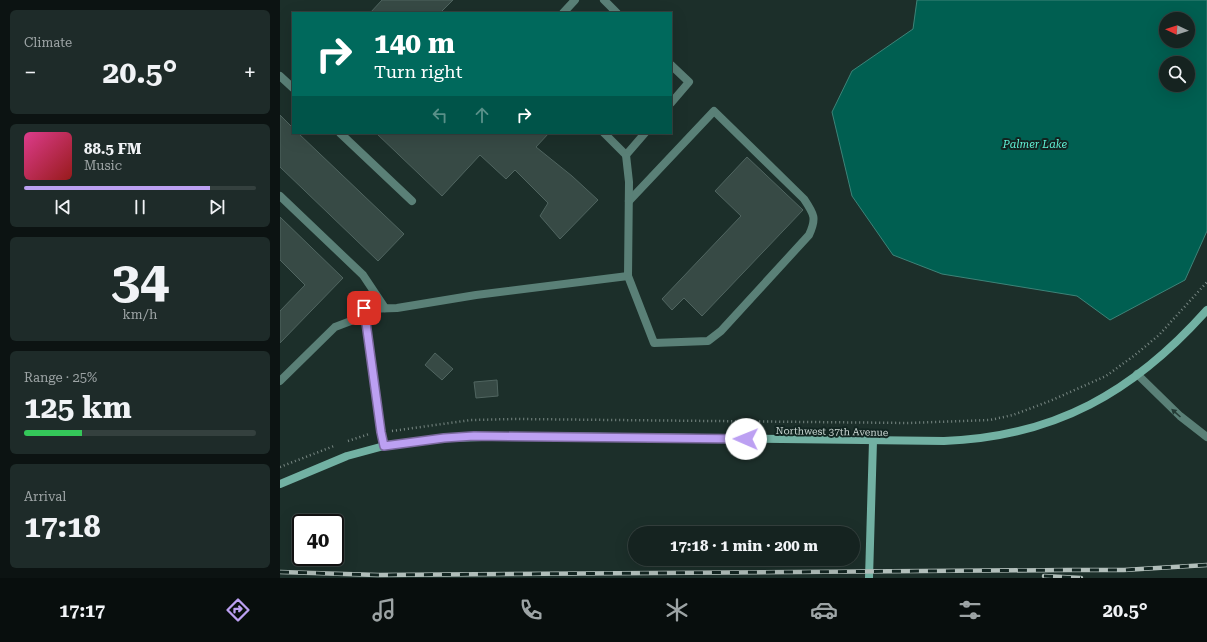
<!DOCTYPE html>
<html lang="en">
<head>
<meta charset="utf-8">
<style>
  :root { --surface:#152320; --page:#1e2b29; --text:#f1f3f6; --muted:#9da4a5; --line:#34403e; --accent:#bca0f2 }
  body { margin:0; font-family:"Roboto Serif",serif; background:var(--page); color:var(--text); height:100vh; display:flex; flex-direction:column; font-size:15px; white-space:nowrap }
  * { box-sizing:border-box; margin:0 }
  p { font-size:13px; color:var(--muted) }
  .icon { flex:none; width:22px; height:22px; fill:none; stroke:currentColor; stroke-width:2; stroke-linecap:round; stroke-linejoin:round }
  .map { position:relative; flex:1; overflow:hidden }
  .side { display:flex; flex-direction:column; gap:10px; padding:10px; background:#0c1312; width:280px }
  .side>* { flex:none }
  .banner { position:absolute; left:12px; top:12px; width:380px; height:122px; border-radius:0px; box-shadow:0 4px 16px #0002,0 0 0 1px var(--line); background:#00695c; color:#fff; overflow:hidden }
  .needle { width:26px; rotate:274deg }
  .tools { position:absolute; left:879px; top:12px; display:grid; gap:8px }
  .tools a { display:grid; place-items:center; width:36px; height:36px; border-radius:50%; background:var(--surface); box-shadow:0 4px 16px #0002,0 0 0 1px var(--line); font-size:20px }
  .speed { position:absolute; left:12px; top:514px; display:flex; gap:8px; font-size:20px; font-weight:700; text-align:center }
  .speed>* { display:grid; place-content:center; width:52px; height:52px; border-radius:50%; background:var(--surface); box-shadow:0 4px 16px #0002,0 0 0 1px var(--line); line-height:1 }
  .speed .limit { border:2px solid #111; border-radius:6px; background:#fff; color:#111 }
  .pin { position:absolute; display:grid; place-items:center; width:34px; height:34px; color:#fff; margin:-17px; border-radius:8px; box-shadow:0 2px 6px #0006 }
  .me { position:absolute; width:44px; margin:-22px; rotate:271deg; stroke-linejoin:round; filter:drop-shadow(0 0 3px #0008) }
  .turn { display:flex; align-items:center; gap:14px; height:84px; padding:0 16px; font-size:18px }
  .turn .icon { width:52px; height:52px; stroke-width:2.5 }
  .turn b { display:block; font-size:28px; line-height:34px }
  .lanes { display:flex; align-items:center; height:38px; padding:0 16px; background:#0003; justify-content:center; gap:20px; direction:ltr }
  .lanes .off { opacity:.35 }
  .big { font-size:30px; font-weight:700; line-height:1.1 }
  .side .widget { flex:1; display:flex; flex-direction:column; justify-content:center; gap:6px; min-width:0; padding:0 14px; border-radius:6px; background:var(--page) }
  .side .dial { align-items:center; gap:0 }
  .dial b { font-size:52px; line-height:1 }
  .song { display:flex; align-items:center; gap:12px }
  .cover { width:48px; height:48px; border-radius:6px; background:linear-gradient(135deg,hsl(330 70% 55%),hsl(0 70% 35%)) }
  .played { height:4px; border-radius:2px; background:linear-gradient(90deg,var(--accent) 80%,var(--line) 80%) }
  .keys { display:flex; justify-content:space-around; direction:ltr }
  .heat { display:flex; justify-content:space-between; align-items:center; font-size:22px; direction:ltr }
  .charge { height:6px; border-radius:3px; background:linear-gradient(90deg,#34c759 25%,var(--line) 0) }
  .trip { position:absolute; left:348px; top:526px; width:232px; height:40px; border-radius:20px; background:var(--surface); box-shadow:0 4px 16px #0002,0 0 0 1px var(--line); font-weight:700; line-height:40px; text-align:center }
  .tab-bar { display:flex; height:64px; justify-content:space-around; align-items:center; background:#080e0d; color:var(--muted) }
  .tab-bar .icon { width:28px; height:28px }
  .tab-bar .on { color:var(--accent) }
  .tab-bar b { font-size:18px; color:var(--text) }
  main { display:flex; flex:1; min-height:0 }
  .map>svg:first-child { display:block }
  .water { fill:#005f51; stroke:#3d8378; fill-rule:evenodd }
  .building { fill:#374a45; stroke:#506560 }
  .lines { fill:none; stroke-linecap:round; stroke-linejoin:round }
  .path { stroke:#7a8985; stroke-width:2.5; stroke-dasharray:1 3; stroke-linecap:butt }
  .lane { stroke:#5a8077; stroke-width:8 }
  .street { stroke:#5a8077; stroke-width:8 }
  .secondary { stroke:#72b1a3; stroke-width:8 }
  .rail-casing { stroke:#b1beba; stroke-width:4.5 }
  .rail { stroke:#122521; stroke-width:3; stroke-dasharray:9; stroke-linecap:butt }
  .oneway { fill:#243c36 }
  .route-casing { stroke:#7a689d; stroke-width:10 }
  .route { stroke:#bca0f2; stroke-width:7 }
  .labels { text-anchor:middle; stroke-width:4; stroke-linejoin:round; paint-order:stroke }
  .street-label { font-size:10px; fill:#ccd8d4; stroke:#122521 }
  .water-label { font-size:11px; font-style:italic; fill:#60f1d5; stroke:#122521 }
</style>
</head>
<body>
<main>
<section class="side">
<div class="widget"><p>Climate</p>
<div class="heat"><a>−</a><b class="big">20.5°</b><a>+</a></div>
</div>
<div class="widget">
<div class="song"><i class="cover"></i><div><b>88.5 FM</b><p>Music</p></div></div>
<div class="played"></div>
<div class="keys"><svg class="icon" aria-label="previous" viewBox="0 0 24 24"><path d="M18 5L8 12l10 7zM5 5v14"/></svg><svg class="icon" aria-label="pause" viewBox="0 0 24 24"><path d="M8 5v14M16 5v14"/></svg><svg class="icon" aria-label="next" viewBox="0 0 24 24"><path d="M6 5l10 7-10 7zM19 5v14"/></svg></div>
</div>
<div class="widget dial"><b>34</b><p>km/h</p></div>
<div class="widget"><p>Range · 25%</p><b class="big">125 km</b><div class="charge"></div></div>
<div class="widget"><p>Arrival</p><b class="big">17:18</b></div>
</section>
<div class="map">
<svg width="927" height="578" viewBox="0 0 927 578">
  <rect width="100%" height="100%" fill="#1c2f2a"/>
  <path class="water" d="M637,0H927V231L905,280L830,320L797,296L662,274L613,255L572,196L552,112L572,71L633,29ZM886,19H908V41H886ZM886,63H908V85H886Z"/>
  <g class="building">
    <path d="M102,0H173L160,13H90Z"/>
    <path d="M0,115L13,128V133H18L124,234L98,261L0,167Z"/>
    <path d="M96,133H269L256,147L292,176L318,200L280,239L260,216L268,203L235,170L226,179L200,155L162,196Z"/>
    <path d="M467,157L523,210L422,316L404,298L392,310L382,299L461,216L435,191Z"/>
    <path d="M0,217L63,278L0,343V311L25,285L0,260Z"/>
    <path d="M155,353L173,369L162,380L145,365Z"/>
    <path d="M217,380L218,396L196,398L194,382Z"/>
  </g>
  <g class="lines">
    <g class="path">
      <path d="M112,431L191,420L236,419L628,423L710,420L733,415L770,401L826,376L855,355L879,335L927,282"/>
      <path d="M68,441L89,434"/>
      <path d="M0,467L54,446"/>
    </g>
    <g class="lane">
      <path d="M324,0L337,13"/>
      <path d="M283,13L295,0"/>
      <path d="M391,65L409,82L391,103"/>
      <path d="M0,76L13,88"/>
      <path d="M60,133L132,201"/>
      <path d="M324,133L346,155L365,133"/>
      <path d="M0,196L83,275L105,308"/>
      <path d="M348,276L374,343L428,341L441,331L529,235C537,218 534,214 524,199L434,111L349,201"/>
      <path d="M0,381L55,327L84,316"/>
      <path d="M104,446L101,432L84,309L117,308L196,295L348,276L349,182L346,155"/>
    </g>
    <path class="street" d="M857,374L900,416L927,437"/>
    <g class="secondary">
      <path d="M0,484L67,456L104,446L164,438L245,436L664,441C775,437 854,392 927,310"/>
      <path d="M589,578L593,441"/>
    </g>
    <defs>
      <g id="rail">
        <path d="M0,572L98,575L788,570H844L927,565"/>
        <path d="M764,576L801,578"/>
      </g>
    </defs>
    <use href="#rail" class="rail-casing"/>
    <use href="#rail" class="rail"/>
  </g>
  <defs><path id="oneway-solid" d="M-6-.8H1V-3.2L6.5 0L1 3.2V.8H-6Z"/></defs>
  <use class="oneway" href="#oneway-solid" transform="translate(896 413) rotate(-138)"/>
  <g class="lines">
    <defs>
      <path id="route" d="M84,308L101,432L104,446L164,438L194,436L466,439"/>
    </defs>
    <use href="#route" class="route-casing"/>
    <use href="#route" class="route"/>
  </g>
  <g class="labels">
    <g class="street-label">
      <text transform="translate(552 431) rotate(1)" y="4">Northwest 37th Avenue</text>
    </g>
    <g class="water-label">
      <text x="755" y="148">Palmer Lake</text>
    </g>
  </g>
</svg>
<div class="tools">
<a><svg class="needle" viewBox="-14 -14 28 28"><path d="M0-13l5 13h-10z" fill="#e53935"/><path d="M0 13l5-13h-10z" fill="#9da4a5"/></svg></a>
<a><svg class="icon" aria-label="search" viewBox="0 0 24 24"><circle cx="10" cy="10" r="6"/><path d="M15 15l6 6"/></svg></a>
</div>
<div class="speed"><div class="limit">40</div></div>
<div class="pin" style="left:84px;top:308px;background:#d93025"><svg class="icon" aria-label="arrive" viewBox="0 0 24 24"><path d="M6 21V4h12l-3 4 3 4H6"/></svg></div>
<svg class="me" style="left:466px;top:439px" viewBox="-20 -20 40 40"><circle r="19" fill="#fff"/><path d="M0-13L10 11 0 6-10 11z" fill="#bca0f2"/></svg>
<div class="trip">17:18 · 1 min · 200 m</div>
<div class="banner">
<div class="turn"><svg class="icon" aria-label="right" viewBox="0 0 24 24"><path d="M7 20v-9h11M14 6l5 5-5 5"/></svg><div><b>140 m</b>Turn right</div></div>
<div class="lanes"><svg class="icon off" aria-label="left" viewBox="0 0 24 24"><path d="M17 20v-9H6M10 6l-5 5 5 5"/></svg><svg class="icon off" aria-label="ahead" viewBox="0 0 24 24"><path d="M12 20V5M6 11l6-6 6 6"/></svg><svg class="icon" aria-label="right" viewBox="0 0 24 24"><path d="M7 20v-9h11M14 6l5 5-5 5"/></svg></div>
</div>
</div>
</main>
<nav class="tab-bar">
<b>17:17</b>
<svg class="icon on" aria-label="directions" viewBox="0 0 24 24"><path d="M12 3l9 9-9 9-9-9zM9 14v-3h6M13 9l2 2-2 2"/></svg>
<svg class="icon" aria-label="music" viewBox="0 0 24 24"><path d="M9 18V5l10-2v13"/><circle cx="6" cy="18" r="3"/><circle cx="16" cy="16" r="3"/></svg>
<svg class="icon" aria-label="phone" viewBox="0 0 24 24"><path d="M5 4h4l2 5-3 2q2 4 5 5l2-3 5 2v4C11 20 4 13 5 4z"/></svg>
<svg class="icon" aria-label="climate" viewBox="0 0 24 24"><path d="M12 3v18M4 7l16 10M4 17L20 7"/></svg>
<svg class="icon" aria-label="car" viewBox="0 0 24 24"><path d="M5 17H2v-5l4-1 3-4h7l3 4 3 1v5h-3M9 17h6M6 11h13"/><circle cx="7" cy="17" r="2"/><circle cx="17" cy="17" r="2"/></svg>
<svg class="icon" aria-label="filters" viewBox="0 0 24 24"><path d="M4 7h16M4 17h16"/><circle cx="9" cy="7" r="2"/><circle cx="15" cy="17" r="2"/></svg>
<b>20.5°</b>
</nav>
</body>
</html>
